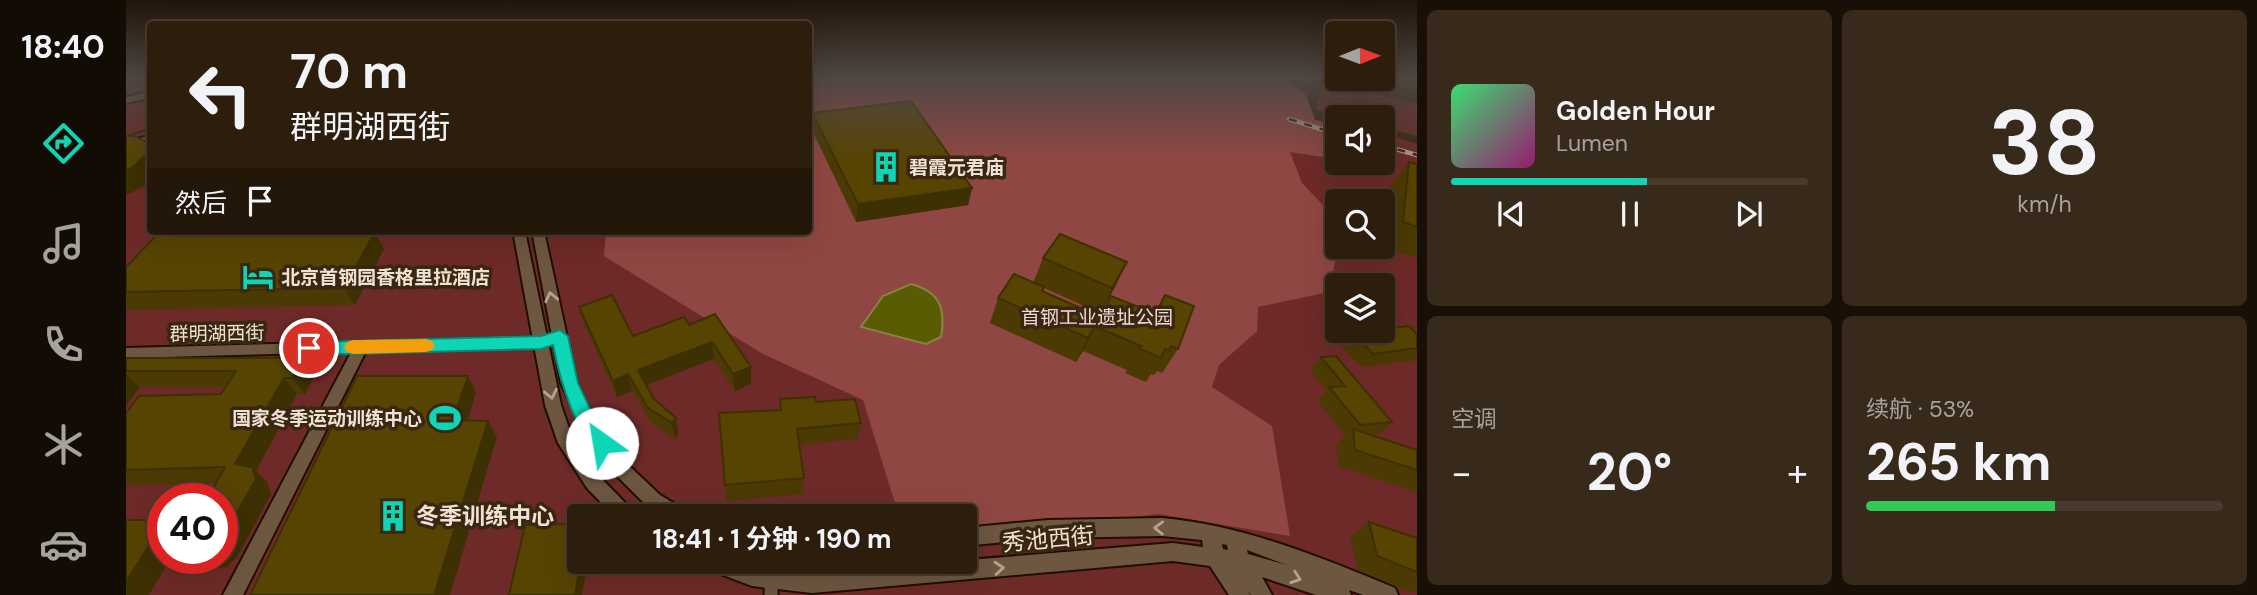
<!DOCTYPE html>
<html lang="zh">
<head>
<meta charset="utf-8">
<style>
  :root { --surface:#2c1d0d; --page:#382a1b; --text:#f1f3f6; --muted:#a6a29d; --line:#483b2e; --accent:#0dd5b5 }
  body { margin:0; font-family:"DM Sans","Noto Sans SC",sans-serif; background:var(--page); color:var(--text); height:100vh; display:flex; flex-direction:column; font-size:26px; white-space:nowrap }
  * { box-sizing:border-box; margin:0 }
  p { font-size:23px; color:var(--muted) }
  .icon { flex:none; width:38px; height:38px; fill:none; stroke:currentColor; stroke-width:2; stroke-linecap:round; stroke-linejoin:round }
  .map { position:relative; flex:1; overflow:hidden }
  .drawer { display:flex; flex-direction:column; gap:10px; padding:10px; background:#181007; width:840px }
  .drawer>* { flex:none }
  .hud { position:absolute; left:21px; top:21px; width:665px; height:214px; border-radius:7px; box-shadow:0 7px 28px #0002,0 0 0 2px var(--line); background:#2c1d0d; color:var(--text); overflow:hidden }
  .needle { width:46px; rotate:89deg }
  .controls { position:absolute; left:1199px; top:21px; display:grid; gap:14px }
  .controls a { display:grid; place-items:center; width:70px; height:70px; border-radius:7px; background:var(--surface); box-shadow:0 7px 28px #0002,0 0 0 2px var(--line); font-size:35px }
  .speed { position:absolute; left:21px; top:483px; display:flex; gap:14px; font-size:35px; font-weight:700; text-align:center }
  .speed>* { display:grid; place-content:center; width:91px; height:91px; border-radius:50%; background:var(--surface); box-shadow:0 7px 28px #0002,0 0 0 2px var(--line); line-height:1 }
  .speed .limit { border:10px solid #d22; background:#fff; color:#111 }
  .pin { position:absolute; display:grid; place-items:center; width:60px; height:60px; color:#fff; margin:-30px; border:4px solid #fff; border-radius:50%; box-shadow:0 2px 7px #0007 }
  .me { position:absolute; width:77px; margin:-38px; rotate:328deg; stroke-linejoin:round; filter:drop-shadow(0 0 5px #0008) }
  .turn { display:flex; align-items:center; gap:24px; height:147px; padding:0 28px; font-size:32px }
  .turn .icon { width:91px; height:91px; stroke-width:2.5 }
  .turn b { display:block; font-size:49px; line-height:60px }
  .then { display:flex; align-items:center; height:66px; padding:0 28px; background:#0003; gap:14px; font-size:26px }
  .big { font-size:52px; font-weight:700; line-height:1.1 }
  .drawer .widget { flex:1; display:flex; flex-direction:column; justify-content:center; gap:10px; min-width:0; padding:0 24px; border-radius:10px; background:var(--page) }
  .drawer .dial { align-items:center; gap:0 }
  .dial b { font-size:91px; line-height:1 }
  .song { display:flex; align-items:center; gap:21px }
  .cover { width:84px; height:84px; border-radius:10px; background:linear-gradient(135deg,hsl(140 70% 55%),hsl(320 70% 35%)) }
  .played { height:7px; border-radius:4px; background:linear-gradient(90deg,var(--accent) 55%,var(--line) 55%) }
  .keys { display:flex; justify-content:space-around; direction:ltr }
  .heat { display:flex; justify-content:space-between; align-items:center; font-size:38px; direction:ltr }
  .charge { height:10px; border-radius:5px; background:linear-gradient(90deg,#34c759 53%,var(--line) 0) }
  .drawer .tiles { flex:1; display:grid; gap:10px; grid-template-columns:repeat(2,1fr) }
  .trip { position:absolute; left:441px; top:504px; width:410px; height:70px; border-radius:7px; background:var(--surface); box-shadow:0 7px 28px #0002,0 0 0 2px var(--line); font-weight:700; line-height:70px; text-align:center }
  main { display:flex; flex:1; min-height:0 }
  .tabs { display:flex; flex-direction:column; width:126px; justify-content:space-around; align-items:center; background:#120c05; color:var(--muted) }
  .tabs .icon { width:49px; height:49px }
  .tabs .selected { color:var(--accent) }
  .tabs b { font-size:32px; color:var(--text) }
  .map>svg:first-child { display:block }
  .green { fill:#6e2a28; fill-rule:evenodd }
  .forest { fill:#904743 }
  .water { fill:#5a5c04; stroke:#878443; stroke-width:2 }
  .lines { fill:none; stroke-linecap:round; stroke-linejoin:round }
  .minor-far1-casing { stroke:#200f00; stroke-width:14 }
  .minor-casing { stroke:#200f00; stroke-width:17 }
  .tertiary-casing { stroke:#200f00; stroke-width:4 }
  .minor-far1 { stroke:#6d5741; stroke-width:10 }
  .minor { stroke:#6d5741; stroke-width:13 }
  .tertiary { fill:#6d5741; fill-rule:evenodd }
  .rail-casing { stroke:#ad9e8e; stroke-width:4.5 }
  .rail { stroke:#3a2711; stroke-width:2.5; stroke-dasharray:8; stroke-linecap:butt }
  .wall { fill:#4b3a03 }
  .shaded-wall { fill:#3d3002 }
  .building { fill:#574403; stroke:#3d3002; stroke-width:2 }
  .oneway { stroke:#b4a392 }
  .route { fill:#0dd5b5; stroke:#088a76; stroke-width:2 }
  .slow { fill:#f59e0b }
  .labels { text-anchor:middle; stroke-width:7; stroke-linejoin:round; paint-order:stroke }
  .poi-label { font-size:19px; font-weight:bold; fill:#efe2d5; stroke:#3a2711; text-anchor:start }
  .park-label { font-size:19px; fill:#efd8d6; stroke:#3a2711 }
  .street-label { font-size:19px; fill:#efe2d5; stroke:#3a2711 }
  .near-poi-label { font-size:23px; font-weight:bold; fill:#efe2d5; stroke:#3a2711; text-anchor:start }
  .near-street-label { font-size:23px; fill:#efe2d5; stroke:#3a2711 }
</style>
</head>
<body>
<main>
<nav class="tabs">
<b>18:40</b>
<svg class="icon selected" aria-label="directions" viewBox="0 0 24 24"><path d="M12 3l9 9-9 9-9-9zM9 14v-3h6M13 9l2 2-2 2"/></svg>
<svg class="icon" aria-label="music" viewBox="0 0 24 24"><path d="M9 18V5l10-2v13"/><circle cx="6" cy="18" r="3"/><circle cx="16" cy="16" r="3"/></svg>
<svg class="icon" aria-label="phone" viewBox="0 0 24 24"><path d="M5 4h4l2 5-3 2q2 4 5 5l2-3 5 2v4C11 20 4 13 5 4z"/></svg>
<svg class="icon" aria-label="climate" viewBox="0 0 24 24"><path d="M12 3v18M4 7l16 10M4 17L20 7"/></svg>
<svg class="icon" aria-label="car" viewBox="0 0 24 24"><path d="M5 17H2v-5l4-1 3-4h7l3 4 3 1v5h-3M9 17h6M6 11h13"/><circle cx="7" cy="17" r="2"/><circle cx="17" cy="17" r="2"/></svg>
</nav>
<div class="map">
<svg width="1291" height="595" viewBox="0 0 1291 595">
  <rect width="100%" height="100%" fill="#3a2711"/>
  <g class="green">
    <path d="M0,77H24V127L0,135Z"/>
    <path d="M683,77H1157L1180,95L1189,120L1211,124V163H1256L1257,133L1291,144V595H0V138L24,130V231H682ZM1211,201H1256V247H1211ZM1211,285H1256V331H1211ZM37,499H96V558H37ZM453,516H838V562H453Z"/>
    <path d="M1198,80L1291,104V136L1257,127L1256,117H1219L1190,110Z"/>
  </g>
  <path class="forest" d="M683,77H1157L1180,95L1189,120L1211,124V159L1164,152L1176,183L1211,220L1212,247L1203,292L1132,307L1131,331L1093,365L1086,387L1146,426L1164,536L1032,514L838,538V516H773L737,400L637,354L478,256L480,231H682Z"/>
  <path class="water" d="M785,284C814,292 820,308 815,337L800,344L735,327L757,296Z"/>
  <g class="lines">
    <defs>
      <path id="minor-far1" d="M0,353L415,342L434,336"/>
      <path id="minor" d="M645,595L646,562"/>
      <g id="tertiary">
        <path d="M24,92V98L0,103V97Z"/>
        <path d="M24,136V142L0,147V141Z"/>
        <path d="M387,231H399L435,405L447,440L473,476L506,510L509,516H488L461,488L432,443L419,405Z"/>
        <path d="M406,231H418L451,383L467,416L497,460L534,495L559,510L562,516H537L522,507L485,470L455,426L435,383Z"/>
        <path d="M235,341L240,343L242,347L117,595H97L230,343Z"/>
        <path d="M1036,518C1117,525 1194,557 1269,588L1272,595H1237L1223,590L1225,595H1190L1136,577L1146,595H1125L1122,591L1124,595H1103L1084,566L1047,561L686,593L626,586L581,569L578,562H613L626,566L686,573L1047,543L1077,547L1076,540L1036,536L922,538L838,546V528L922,520ZM1096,544L1101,545L1102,550L1097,549ZM1121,550L1161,565L1122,554Z"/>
      </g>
    </defs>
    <use href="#minor-far1" class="minor-far1-casing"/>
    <use href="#minor" class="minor-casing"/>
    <use href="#tertiary" class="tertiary-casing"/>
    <use href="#minor-far1" class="minor-far1"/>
    <use href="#minor" class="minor"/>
    <use href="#tertiary" class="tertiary"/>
    <defs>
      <g id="rail">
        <path d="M1163,119L1211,134"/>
        <path d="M1256,145L1291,155"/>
      </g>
    </defs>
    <use href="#rail" class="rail-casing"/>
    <use href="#rail" class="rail"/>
  </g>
  <g class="wall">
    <path d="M1256,77H1291V89L1242,81L1236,79H1256Z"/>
    <path d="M686,113L846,188L842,205L730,222L686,130Z"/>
    <path d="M1283,162L1291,164V258L1257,247L1264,186Z"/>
    <path d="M207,231L208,233L249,232L258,249L229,305L0,310V267L87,234Z"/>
    <path d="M917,258L1001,262L989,287L974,313L918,288L917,291L975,317L1028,313L1039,295L1052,349L1036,373L1031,371L1028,375L1025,374L1020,382L999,373L1001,370L957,351L950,362L864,323L872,298L907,283Z"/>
    <path d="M453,307L507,336L563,325L589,314L625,384L609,391L588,359L520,385L528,399L550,418L552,434L549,439L526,424L506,391L491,397L458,324Z"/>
    <path d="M1227,332L1291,334V360L1235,367L1215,345Z"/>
    <path d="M1195,357L1266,422L1252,435H1247L1291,450V492L1212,466L1210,444L1219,436L1191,400L1200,391L1184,370Z"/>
    <path d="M0,358L193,368L179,394H171L130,471L141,482L145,494L111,557L100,567L85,570L76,567L64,558H96L90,483L0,485V413L95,394L100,387H14L0,406Z"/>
    <path d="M654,399L690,402L735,423L732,439L673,445L678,478L677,494L600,501L593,413L654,410Z"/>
    <path d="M1243,522L1291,538V593L1271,587L1231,569L1224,537Z"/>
  </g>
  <g class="shaded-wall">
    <path d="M23,143L24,144V181L22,184L7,192L0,194V171Z"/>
    <path d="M846,188L842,205L730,222L732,204Z"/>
    <path d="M192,231H207L210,236L191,233Z"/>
    <path d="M249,232L258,249L229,305L218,288Z"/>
    <path d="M1001,262L989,287L974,313L986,288Z"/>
    <path d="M969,326L957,351L950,362L962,338Z"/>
    <path d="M586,342L588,359L515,387L512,370Z"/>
    <path d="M181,352L193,368L179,394L166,378Z"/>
    <path d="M625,367V384L609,391L607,374Z"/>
    <path d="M0,374L14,387L0,406Z"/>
    <path d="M502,374L506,391L491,397L487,381Z"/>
    <path d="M342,376L350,393L336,437L327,420Z"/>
    <path d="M158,378L171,394L130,471L141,482L145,494L111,557L100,567L85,570L69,558H96V539L109,464Z"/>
    <path d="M550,418L552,434L549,439L546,423Z"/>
    <path d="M362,421L371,437L324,595H308Z"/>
    <path d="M37,523V558H45L23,595H0V582Z"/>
    <path d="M448,524L453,536L446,577L440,566Z"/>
    <path d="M454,566L459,577L456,595H449Z"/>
  </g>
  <g class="building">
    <path d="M785,101L846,188L732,204L686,113Z"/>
    <path d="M0,136H8L23,143V151L8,166L0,171Z"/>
    <path d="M1283,162L1291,164V227L1277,222Z"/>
    <path d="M89,231H192L191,233L249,232L218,288L0,292V267L31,235L87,234Z"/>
    <path d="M934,234L1001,262L986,288L917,258Z"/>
    <path d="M888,274L918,287L916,291L975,317L985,296L1030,314L1039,295L1068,306L1052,349L1045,346L1043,351L1039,349L1035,358L1014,349L1015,346L969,326L962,338L872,298Z"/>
    <path d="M486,295L507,336L558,317L563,325L589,314L625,367L607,374L586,342L512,370L528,399L550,418L546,423L522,408L502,374L487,381L453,307Z"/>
    <path d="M1283,326L1291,334V348L1247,354L1227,332L1256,331V329Z"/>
    <path d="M156,352H181L166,378H158L109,464L126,467L130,479L96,539V499H81L99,467L0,470V413L13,396L95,394L110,371H0V358H153Z"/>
    <path d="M1210,356L1266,422L1234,425L1203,387L1219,386L1195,357Z"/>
    <path d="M231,376H342L327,420L362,421L308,595H124Z"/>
    <path d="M689,397L690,402L729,399L735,423L671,429L678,478L599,485L593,413L655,410L654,399Z"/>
    <path d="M1227,429L1291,450V470L1229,450Z"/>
    <path d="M0,520H37V523L0,582Z"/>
    <path d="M1243,522L1291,538V572L1251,556Z"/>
    <path d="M448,524L440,566H454L449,595H383L399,525Z"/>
  </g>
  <defs><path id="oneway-chevron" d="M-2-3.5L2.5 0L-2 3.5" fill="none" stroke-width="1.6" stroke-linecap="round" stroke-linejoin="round" transform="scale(1.75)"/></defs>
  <g class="oneway">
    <use href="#oneway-chevron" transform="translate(425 297) rotate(-102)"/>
    <use href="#oneway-chevron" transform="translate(425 394) rotate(78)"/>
    <use href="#oneway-chevron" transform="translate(1033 528) rotate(-179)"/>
    <use href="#oneway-chevron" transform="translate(873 568) rotate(-5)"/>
    <use href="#oneway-chevron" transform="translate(1170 578) rotate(19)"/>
  </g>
  <linearGradient id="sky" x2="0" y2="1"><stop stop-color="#201509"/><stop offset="0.48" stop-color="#4f4743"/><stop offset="1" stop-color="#4f4743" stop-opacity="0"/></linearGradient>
  <rect width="1291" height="161" fill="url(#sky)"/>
  <path class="route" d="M434,330L442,336L452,383L468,417L485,443L483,449C453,459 431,366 427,345L415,349L183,355L177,353L174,348L177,343L183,342L415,336Z"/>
  <path class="slow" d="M300,339L306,341L309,345L306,350L300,352L227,354L221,352L218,347L221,342L227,340Z"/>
  <defs>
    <symbol id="building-bare" viewBox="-9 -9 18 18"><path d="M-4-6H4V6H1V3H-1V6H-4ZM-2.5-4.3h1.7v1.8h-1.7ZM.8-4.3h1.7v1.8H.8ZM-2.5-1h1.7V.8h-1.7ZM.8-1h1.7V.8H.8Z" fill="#0dd5b5" stroke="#3a2711" stroke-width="2.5" paint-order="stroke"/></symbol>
    <symbol id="hotel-bare" viewBox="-9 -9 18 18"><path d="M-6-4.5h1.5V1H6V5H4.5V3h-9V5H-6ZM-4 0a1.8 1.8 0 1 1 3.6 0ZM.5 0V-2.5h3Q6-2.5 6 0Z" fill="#0dd5b5" stroke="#3a2711" stroke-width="2.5" paint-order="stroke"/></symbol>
    <symbol id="stadium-bare" viewBox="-9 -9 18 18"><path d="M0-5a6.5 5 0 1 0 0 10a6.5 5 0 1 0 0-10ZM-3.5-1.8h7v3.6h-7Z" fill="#0dd5b5" stroke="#3a2711" stroke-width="2.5" paint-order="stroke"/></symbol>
  </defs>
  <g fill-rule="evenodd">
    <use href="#building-bare" x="738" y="145" width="44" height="44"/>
    <use href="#hotel-bare" x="110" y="255" width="44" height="44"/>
    <use href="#stadium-bare" x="297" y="396" width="44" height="44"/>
    <use href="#building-bare" x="245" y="494" width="44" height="44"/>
  </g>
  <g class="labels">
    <g class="poi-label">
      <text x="783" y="174">碧霞元君庙</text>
      <text x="155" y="284">北京首钢园香格里拉酒店</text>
      <text x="296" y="425" text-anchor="end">国家冬季运动训练中心</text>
    </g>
    <g class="park-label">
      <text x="971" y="324">首钢工业遗址公园</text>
    </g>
    <g class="street-label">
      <text transform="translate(91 333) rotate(-1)" y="7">群明湖西街</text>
    </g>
    <g class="near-poi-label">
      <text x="290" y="524">冬季训练中心</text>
    </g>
    <g class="near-street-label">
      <text transform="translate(922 539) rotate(-5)" y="8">秀池西街</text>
    </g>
  </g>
</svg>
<div class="controls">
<a><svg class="needle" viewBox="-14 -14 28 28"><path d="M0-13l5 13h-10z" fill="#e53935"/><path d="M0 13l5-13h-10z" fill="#a6a29d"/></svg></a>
<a><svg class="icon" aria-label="sound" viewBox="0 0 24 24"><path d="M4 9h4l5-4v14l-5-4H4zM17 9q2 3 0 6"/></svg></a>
<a><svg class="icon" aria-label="search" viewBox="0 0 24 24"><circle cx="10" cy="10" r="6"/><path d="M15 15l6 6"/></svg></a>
<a><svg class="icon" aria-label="layers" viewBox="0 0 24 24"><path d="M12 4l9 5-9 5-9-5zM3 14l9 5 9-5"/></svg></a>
</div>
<div class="speed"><div class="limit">40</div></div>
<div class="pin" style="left:183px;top:348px;background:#d93025"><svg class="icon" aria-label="arrive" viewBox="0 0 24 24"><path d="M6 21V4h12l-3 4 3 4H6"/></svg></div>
<svg class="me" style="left:476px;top:443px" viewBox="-20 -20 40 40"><circle r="19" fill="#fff"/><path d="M0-13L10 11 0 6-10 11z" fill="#0dd5b5"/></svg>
<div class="trip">18:41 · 1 分钟 · 190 m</div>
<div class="hud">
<div class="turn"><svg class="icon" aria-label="left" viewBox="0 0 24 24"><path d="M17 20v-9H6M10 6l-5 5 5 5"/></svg><div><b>70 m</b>群明湖西街</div></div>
<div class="then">然后<svg class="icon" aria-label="arrive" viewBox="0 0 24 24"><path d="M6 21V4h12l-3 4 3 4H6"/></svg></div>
</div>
</div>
<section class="drawer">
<div class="tiles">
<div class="widget">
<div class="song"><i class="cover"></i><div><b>Golden Hour</b><p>Lumen</p></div></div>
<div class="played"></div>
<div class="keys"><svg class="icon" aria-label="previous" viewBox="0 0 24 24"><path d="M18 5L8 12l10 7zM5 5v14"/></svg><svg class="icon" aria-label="pause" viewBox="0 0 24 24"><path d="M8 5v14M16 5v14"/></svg><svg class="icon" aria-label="next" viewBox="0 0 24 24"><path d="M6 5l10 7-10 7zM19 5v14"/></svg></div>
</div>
<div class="widget dial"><b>38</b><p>km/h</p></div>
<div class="widget"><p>空调</p>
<div class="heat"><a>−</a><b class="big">20°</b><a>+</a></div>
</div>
<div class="widget"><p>续航 · 53%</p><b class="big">265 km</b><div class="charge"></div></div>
</div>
</section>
</main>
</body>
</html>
